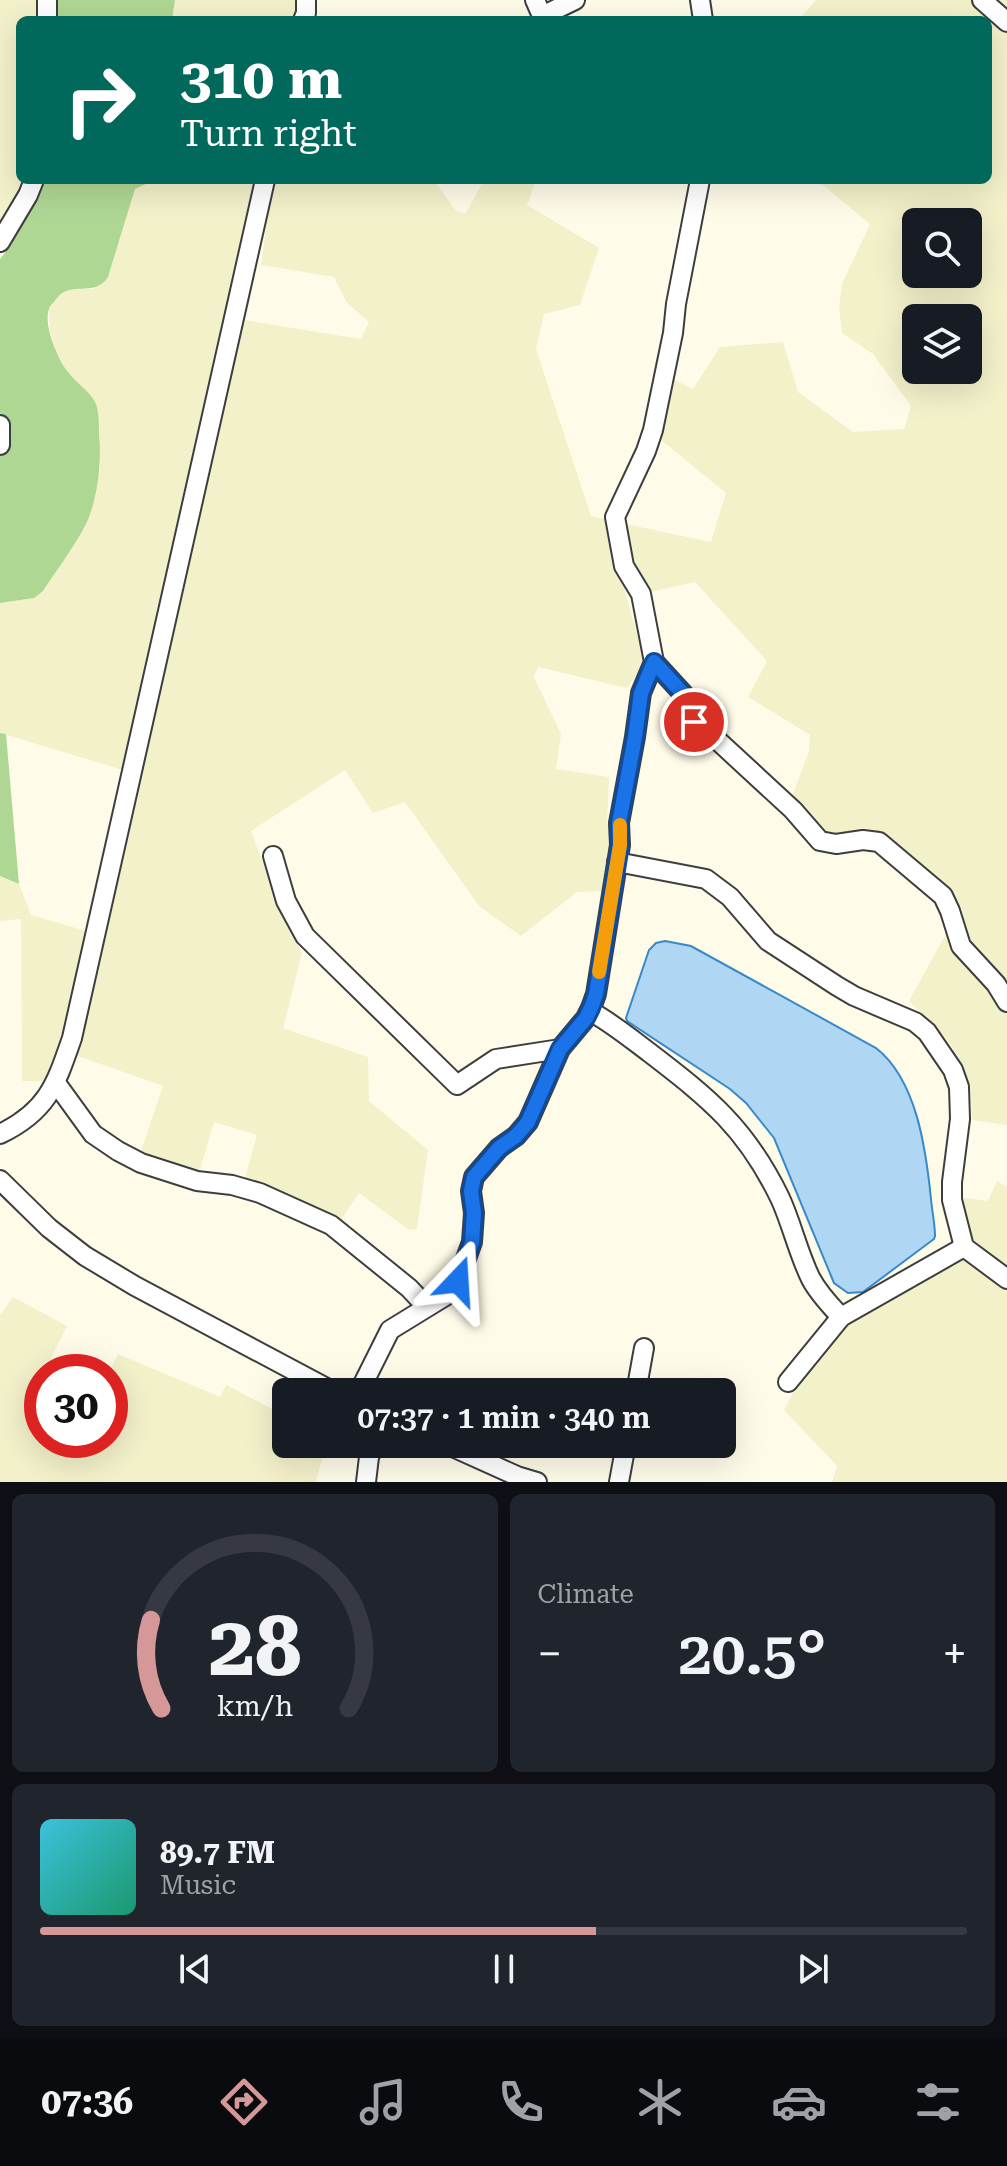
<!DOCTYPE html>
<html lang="en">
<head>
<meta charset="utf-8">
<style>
  :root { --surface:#171b24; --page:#20242c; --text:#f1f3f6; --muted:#9ea1a6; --line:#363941; --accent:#d69799 }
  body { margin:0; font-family:"Roboto Serif",serif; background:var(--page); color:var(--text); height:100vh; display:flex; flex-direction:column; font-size:30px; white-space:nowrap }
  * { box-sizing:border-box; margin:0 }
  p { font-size:26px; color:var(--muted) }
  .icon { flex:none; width:44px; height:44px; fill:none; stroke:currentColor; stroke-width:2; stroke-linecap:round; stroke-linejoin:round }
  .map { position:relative; height:1482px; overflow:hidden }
  .details { display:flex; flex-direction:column; gap:12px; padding:12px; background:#0d0f14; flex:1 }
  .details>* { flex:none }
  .top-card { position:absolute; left:16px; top:16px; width:976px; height:168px; border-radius:12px; box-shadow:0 8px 32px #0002; background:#00695c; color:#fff; overflow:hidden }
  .tools { position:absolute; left:902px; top:208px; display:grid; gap:16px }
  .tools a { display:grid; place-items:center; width:80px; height:80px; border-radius:12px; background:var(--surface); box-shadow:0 8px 32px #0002; font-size:40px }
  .speed { position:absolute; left:24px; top:1354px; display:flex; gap:16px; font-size:40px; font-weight:700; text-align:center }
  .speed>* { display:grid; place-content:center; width:104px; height:104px; border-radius:50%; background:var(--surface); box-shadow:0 8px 32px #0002; line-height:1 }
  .speed .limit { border:12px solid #d22; background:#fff; color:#111 }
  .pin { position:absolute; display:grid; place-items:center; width:68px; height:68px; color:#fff; margin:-34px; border:4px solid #fff; border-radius:50%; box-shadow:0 2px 8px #0007 }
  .me { position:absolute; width:88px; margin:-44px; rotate:20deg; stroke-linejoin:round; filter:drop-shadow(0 0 6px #0008) }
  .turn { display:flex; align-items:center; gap:28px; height:168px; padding:0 32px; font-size:36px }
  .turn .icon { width:104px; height:104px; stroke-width:2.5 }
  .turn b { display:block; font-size:56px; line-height:68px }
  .big { font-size:60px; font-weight:600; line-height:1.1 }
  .details .tile { flex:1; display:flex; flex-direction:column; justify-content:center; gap:12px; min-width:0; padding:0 28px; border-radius:12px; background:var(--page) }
  .details .dial { align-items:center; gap:0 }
  .dial svg { height:208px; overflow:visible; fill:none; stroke:var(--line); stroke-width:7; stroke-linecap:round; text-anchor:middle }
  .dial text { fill:var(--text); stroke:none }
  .song { display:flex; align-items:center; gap:24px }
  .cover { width:96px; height:96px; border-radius:12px; background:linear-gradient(135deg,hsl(190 70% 55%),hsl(160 70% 35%)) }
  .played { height:8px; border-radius:4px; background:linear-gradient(90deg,var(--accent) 60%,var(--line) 60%) }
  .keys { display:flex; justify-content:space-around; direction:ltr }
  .heat { display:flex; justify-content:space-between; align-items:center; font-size:44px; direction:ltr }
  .details .tiles { flex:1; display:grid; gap:12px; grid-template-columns:1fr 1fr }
  .tile:last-child { grid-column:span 2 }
  .trip { position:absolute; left:272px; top:1378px; width:464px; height:80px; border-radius:12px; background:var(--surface); box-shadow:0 8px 32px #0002; font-weight:600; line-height:80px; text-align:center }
  .dock { display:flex; height:128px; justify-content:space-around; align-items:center; background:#090b0e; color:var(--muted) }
  .dock .icon { width:56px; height:56px }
  .dock .current { color:var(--accent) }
  .dock b { font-size:36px; color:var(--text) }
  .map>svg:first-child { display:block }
  .farmland { fill:#f3f1ca; fill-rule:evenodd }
  .forest { fill:#afd794 }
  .water { fill:#afd7f4; stroke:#3889c9; stroke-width:2 }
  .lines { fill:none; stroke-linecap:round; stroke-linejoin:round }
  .minor-casing { stroke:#3e3e3e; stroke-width:22 }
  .minor { stroke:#fff; stroke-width:18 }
  .route-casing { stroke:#114b97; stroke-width:20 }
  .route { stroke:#1a73e8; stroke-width:14 }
  .slow { stroke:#f59e0b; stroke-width:14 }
</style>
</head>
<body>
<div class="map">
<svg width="1007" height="1482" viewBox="0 0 1007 1482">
  <rect width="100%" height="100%" fill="#fffbe9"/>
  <g class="farmland">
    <path d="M0,0H40L39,20H20V180H26L0,227Z"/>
    <path d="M175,0H299L294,20H172Z"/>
    <path d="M816,0H1007V1125L972,1120L971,1090L961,1062L947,1039L909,1001L948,930L949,895L871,831L833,839L820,834L792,797L809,751L810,735L748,697L767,661L695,582L646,593L628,559L621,523L711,542L726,493L661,440L675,380L693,389L720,347L783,342L798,392L853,432L904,429L911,406L873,354L842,333L839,307L842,284L870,224L817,180H988V20H798ZM916,222H968V274H916ZM916,318H968V370H916Z"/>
    <path d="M154,180H260L123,770L0,733V603L34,598L43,591L85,528L92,508L100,465L95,402L66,370L56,352L50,331L49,309L61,292L71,289H93L108,277L135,188Z"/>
    <path d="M273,180H434L456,211L466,213L484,180H536L527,205L599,248L580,305L544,314L536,349L591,516L605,519L645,663L627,688L538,667L534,677L561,734L556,769L609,777L607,823L615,835L605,891L577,892L521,936L479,906L405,802L373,813L345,770L251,831L282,913L302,953L283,1028L368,1057L369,1101L428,1150L417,1229L409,1230L359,1193L341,1220L245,1178L257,1135L214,1122L199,1173L139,1157L163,1086L72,1054L138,763L243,320L361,339L369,322L347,303L334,277L261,265Z"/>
    <path d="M0,876L19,884L31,915L86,931L59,1049L46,1081H22L21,919L0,921Z"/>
    <path d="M997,1181L1007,1187V1482H832L837,1466L784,1410L803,1374L851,1320L971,1245L959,1197L988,1201Z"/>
    <path d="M13,1297L67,1326L44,1372H42L40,1380L42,1382V1440H110L109,1372L118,1354L220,1397L226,1385L286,1416V1444H326L316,1482H0V1315Z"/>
  </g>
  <g class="forest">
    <path d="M54,0H175L172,20H53Z"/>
    <path d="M41,180H154L135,189L108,277C93,299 71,279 56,299C54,303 50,305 49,309C43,325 58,360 68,372C76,383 91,392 96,404C99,413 99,425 99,435C102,463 97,506 83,530C71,551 56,571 43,591L34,598L0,603V457C9,442 7,428 0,413V259L11,245Z"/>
    <path d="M0,733L6,734L19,884L0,876Z"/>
  </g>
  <path class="water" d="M665,941L691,946L876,1048C917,1080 926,1150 931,1199C932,1211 935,1224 935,1236L934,1239L863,1292L848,1293L834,1283L774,1138L746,1103L730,1089L627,1021L626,1018L649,950L656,943Z"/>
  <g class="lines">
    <defs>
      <g id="minor">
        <path d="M535,0L542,16L575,0"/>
        <path d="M700,0L703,20"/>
        <path d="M982,0L1007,22"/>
        <path d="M47,20V0"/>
        <path d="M303,20L306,13V0"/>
        <path d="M0,242L28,195L34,180"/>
        <path d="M0,425V445"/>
        <path d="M654,662L686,697L694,722L698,727L715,738L793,810L820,841L836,844L863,840L879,842L943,896L950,911L961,946L996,984L1007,1002"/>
        <path d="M273,856L286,901L305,936L457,1085L496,1059L560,1049"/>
        <path d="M617,862L706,879L730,897L768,941L837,986L854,996L915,1022L927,1032L953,1070L959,1087L960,1119L952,1182V1200L964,1247L1007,1279"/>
        <path d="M590,1011C612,1023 630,1038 650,1053C710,1099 746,1128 780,1198C792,1224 798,1253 811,1279C819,1294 830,1305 841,1317"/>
        <path d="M56,1083L93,1134L118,1151L141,1163L197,1181L232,1185L260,1193L331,1225L409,1288L426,1306"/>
        <path d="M0,1134C48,1111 56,1084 72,1038L265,180"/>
        <path d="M0,1180L49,1228L85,1256L135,1286L334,1392"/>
        <path d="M788,1382L841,1317L964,1247"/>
        <path d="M359,1392L390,1330L447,1295L458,1281L472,1242L474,1213L471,1191L474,1177L499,1148L516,1136L528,1122L560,1049L586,1018L591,1008L596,994L620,845L619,823L635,737L641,693L654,662L641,594L624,566L615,517L646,451L653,430L673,333L676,304L700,180"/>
        <path d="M636,1392L644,1348"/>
        <path d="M446,1444L517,1476L537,1482"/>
        <path d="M366,1482L369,1457L375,1444"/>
        <path d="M619,1482L626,1444"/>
      </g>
    </defs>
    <use href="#minor" class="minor-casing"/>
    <use href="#minor" class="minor"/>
  </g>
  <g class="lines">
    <defs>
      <path id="route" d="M458,1281L472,1242L474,1213L471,1191L474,1177L499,1148L516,1136L528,1122L560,1049L586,1018L591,1008L596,994L620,845L619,823L635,737L641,693L654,662L686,697L694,722"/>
    </defs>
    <use href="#route" class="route-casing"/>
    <use href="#route" class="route"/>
    <path class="slow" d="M599,972L620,845V825"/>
  </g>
</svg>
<div class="tools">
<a><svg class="icon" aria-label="search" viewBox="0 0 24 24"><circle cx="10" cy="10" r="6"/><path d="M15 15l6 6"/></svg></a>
<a><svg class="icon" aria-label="layers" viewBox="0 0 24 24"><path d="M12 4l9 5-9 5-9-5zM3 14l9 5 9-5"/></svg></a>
</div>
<div class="speed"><div class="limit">30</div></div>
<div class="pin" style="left:694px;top:722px;background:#d93025"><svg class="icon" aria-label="arrive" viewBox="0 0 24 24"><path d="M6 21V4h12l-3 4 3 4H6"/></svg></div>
<svg class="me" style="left:458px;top:1281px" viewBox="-20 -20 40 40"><path d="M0-17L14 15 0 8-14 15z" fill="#1a73e8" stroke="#fff" stroke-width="4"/></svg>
<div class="trip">07:37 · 1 min · 340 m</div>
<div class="top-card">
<div class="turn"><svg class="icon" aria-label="right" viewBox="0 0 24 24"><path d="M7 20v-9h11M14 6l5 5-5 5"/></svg><div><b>310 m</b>Turn right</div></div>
</div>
</div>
<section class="details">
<div class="tiles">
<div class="tile dial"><svg viewBox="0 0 100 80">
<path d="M14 69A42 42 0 1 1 86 69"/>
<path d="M14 69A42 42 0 0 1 10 35" stroke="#d69799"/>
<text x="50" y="56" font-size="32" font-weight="700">28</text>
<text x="50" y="72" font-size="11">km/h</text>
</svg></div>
<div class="tile"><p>Climate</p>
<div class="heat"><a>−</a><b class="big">20.5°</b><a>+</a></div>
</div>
<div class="tile">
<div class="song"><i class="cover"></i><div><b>89.7 FM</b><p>Music</p></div></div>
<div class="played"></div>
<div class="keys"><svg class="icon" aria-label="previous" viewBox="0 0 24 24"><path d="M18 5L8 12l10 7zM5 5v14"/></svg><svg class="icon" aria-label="pause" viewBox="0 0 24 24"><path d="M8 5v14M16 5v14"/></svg><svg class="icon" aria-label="next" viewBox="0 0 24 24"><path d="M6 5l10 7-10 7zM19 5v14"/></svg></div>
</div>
</div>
</section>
<nav class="dock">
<b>07:36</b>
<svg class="icon current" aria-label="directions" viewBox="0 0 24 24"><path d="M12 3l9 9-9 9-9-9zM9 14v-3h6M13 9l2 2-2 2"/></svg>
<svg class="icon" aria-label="music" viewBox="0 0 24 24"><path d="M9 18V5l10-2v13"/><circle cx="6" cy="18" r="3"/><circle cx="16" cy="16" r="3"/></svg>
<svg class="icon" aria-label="phone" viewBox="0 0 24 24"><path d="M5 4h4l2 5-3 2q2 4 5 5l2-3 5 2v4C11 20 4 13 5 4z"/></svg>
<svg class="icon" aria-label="climate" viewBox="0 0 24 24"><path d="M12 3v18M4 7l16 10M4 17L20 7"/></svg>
<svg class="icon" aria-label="car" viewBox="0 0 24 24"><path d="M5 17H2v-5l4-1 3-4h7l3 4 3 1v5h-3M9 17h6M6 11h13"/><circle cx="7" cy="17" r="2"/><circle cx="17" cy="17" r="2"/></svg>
<svg class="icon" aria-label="filters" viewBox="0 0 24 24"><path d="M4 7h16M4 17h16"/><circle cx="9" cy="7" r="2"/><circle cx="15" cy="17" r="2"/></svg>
</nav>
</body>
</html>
